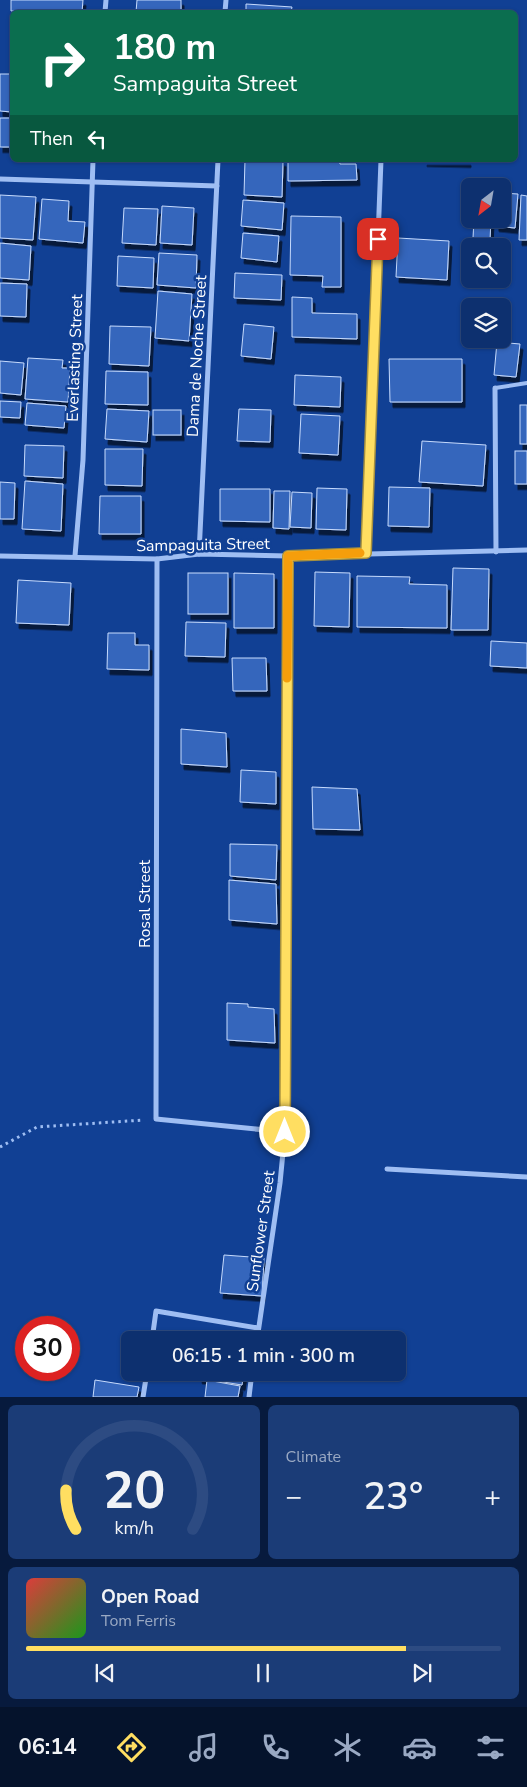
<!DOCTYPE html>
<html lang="en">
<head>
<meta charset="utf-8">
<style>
  :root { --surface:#0d306f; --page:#1b3c77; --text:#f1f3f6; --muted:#9aa9c3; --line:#2d4b82; --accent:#ffde61 }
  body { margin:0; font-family:"Nunito Sans",sans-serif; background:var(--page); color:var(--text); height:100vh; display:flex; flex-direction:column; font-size:19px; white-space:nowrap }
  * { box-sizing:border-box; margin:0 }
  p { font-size:16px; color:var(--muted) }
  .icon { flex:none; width:28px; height:28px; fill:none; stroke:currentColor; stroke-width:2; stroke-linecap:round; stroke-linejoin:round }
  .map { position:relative; height:1397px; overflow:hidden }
  .details { display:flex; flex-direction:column; gap:8px; padding:8px; background:#071a3d; flex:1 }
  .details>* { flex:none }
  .guide { position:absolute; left:10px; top:10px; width:508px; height:152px; border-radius:8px; box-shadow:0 1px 4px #0004,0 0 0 1px var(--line); background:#0b6e4f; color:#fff; overflow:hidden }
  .needle { width:32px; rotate:211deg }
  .fabs { position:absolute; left:461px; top:178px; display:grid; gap:10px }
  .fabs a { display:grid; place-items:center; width:50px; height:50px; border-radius:8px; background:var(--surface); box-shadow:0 1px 4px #0004,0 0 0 1px var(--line); font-size:25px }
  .speed { position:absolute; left:15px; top:1316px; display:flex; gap:10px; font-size:25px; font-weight:700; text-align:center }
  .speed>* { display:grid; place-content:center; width:65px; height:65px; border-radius:50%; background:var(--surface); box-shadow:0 1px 4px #0004,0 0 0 1px var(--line); line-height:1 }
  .speed .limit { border:8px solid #d22; background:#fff; color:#111 }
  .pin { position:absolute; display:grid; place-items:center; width:42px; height:42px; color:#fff; margin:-21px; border-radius:10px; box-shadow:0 2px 8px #0006 }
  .me { position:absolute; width:55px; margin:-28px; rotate:0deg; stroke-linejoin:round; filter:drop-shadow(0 0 4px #0008) }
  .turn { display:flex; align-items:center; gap:18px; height:105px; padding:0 20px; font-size:22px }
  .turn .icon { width:65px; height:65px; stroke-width:2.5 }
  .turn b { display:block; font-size:35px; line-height:42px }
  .then { display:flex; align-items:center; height:48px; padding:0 20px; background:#0003; gap:10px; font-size:19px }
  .big { font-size:38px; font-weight:600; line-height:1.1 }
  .details .card { flex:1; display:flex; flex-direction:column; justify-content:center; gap:8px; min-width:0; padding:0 18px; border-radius:8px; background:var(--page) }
  .details .dial { align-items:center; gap:0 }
  .dial svg { height:130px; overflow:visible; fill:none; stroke:var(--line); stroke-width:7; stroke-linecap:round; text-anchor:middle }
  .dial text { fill:var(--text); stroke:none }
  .song { display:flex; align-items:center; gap:15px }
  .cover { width:60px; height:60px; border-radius:8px; background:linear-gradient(135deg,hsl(0 70% 55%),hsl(120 70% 35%)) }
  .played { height:5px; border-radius:2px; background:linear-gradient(90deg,var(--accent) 80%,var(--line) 80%) }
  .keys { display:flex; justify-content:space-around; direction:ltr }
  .heat { display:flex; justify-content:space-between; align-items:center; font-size:28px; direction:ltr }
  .details .tiles { flex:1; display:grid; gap:8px; grid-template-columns:1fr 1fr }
  .card:last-child { grid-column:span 2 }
  .trip { position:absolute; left:121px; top:1331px; width:285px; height:50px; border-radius:8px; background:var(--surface); box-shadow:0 1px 4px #0004,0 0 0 1px var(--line); font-weight:600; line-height:50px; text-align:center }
  .dock { display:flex; height:80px; justify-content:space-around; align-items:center; background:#05132c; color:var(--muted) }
  .dock .icon { width:35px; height:35px }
  .dock .on { color:var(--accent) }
  .dock b { font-size:22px; color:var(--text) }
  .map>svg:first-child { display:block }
  .building { fill:#3566bc; stroke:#c7dbfd; filter:url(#shadow) }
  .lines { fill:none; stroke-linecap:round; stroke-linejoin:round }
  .path { stroke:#9fbef3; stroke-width:3; stroke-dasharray:2.5 4; stroke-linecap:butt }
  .service { stroke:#9fbef3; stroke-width:4 }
  .minor { stroke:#9fbef3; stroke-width:5 }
  .route-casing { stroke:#a6903f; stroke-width:12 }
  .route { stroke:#ffde61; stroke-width:9 }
  .slow { stroke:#f59e0b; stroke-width:9 }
  .labels { text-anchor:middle; stroke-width:5; stroke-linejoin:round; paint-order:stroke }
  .street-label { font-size:16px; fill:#fff; stroke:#114094 }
</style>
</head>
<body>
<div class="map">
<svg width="527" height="1397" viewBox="0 0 527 1397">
  <defs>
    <filter id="shadow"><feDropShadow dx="3" dy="5.5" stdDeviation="0" flood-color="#0009"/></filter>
  </defs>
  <rect width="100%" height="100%" fill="#114094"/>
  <g class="building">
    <path d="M11,0H83L82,12L11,11Z"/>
    <path d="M137,0H181V12H136Z"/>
    <path d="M246,4L292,7L291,12H246Z"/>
    <path d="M0,74H12V112L0,111Z"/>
    <rect x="0" y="118" width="12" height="29"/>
    <path d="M245,160L283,161L282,197L244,195Z"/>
    <path d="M288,160H339L340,164H356L357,180L288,181Z"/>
    <path d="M424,160H468V162L424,161Z"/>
    <path d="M502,193L518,194L515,228L496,226V219H502Z"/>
    <path d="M0,195L36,197L33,240L0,238Z"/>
    <path d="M521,195L527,196V240H519Z"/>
    <path d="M42,199L69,201L68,221L85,222L83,243L39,239Z"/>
    <path d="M243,200L284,203L282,230L241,226Z"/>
    <path d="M162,206L194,208L192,245L160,243Z"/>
    <path d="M124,208L158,209L156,245L122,243Z"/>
    <path d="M291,216L341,217V287H322L323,276L290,275Z"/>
    <path d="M474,219H491L490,240L473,238Z"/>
    <path d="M243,233L279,236L277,262L241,258Z"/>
    <path d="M398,238L449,241L447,280L396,277Z"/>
    <path d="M0,243L31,246L29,280L0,278Z"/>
    <path d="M159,253L197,255L196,288L157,285Z"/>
    <path d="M118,256L154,258L153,288L117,286Z"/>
    <path d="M235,273L282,275L281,300L234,298Z"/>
    <path d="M0,283L27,284L26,317L0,316Z"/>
    <path d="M158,291L192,294L189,341L155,338Z"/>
    <path d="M292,297L312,298V313L357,314V339L292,337Z"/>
    <path d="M244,324L274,327L271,359L241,356Z"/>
    <path d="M110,326L151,327L149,366L109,364Z"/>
    <path d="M497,342L520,344L516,377L494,375Z"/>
    <path d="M28,358L63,360L62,368H70L68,402L25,399Z"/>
    <path d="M389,359H462V402H390Z"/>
    <path d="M0,361L24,363L21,395L0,393Z"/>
    <path d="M106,371L148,372V405L105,404Z"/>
    <path d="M295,375L341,377L340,407L294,405Z"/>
    <path d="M0,401L21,402L20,418L0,417Z"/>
    <path d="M27,403L66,406L64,428L25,425Z"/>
    <rect x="520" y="405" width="7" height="39"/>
    <path d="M107,409L149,411L147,442L105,439Z"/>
    <path d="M239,409L271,410L270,442L237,441Z"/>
    <rect x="153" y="410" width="28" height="25"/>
    <path d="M301,414L340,416L338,455L299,453Z"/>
    <path d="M422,441L486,445L483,486L419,482Z"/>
    <path d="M25,445L64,446L63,478L24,476Z"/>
    <path d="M105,449H143L142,486L105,485Z"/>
    <rect x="515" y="451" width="12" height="33"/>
    <path d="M25,481L63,484L61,531L22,529Z"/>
    <path d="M0,482L15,483L14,519H0Z"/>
    <path d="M389,487L430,488L429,527L388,526Z"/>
    <path d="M317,488L347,489L346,530L316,529Z"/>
    <path d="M220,489H270V522L220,521Z"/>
    <path d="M274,491H290L289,529L273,528Z"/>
    <path d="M292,492L312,493L311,528L290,527Z"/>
    <path d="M100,496H141V534H99Z"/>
    <path d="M453,568L489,569L488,630H451Z"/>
    <path d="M315,572L350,573L349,627L314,626Z"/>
    <rect x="188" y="573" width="40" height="41"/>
    <path d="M234,573L274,574V628H234Z"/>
    <path d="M357,576L410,577L409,584L447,585V628L357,627Z"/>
    <path d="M18,580L71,583L69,625L16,623Z"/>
    <path d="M186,622L226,623L225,657L185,656Z"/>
    <path d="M108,633H135V645H149V670L107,669Z"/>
    <path d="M491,641L527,643V668L490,666Z"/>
    <path d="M232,658H266L267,691H233Z"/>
    <path d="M181,729L226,733L227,767L181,764Z"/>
    <path d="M241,770L276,772V804L240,802Z"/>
    <path d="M312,787L357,789L360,830L313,829Z"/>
    <path d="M230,844L277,845L276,880L230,876Z"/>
    <path d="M229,880L276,884L277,924L229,920Z"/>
    <path d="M227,1003L248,1004V1007L274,1009L275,1043L227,1040Z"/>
    <path d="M224,1255L264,1258L262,1296L220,1293Z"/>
    <path d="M200,1372H244L242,1385L199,1378Z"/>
    <path d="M95,1380L139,1387L137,1397H93Z"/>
    <path d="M207,1380L240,1386L238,1397H205Z"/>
  </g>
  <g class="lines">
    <path class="path" d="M0,1147L37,1127L144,1120"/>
    <path class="service" d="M495,388L527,383"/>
    <g class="minor">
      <path d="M105,12L106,0"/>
      <path d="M225,12L226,0"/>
      <path d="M0,179L217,186"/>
      <path d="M495,388L496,552"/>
      <path d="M366,553L381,160"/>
      <path d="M199,554L218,160"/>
      <path d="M0,556L157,559L199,554L288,556L527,550"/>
      <path d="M75,556L83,460L93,160"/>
      <path d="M157,559L156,1119L285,1132"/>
      <path d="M387,1169L527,1177"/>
      <path d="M152,1340L156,1311L258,1328"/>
      <path d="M257,1340L280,1183L285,1132L288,556"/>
      <path d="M143,1397L147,1372"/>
      <path d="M249,1397L252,1372"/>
    </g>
  </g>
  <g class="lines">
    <defs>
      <path id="route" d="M285,1132L288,556L366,553L378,239"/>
    </defs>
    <use href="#route" class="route-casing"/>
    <use href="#route" class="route"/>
    <path class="slow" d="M287,678L288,556L360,553"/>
  </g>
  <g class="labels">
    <g class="street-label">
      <text transform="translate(196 356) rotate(-87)" y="6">Dama de Noche Street</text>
      <text transform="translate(74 358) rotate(-88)" y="6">Everlasting Street</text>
      <text transform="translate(203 544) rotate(-1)" y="6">Sampaguita Street</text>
      <text transform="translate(144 904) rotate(-90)" y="6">Rosal Street</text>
      <text transform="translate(260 1231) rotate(-82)" y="6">Sunflower Street</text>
    </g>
  </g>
</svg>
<div class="fabs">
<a><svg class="needle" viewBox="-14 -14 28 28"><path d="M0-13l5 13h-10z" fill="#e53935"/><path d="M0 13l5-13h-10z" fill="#9aa9c3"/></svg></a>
<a><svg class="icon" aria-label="search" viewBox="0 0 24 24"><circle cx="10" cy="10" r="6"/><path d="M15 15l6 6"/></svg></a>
<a><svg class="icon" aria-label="layers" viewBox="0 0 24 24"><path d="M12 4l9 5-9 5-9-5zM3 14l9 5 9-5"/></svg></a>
</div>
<div class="speed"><div class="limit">30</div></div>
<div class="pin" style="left:378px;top:239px;background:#d93025"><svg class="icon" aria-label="arrive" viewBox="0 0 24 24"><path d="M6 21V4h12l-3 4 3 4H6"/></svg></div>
<svg class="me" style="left:285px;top:1132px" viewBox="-20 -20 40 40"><circle r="17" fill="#ffde61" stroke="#fff" stroke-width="3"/><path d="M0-11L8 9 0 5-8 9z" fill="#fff"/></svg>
<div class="trip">06:15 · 1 min · 300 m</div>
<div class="guide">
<div class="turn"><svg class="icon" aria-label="right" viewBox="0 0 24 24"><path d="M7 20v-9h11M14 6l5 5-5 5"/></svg><div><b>180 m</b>Sampaguita Street</div></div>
<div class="then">Then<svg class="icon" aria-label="left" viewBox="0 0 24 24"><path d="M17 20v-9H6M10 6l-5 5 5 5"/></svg></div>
</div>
</div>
<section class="details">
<div class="tiles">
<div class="card dial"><svg viewBox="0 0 100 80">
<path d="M14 69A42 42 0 1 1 86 69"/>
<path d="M14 69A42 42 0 0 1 8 45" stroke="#ffde61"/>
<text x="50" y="56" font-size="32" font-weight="700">20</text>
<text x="50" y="72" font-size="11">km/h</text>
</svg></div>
<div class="card"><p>Climate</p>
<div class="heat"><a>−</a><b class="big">23°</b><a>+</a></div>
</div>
<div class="card">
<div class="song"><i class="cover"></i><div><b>Open Road</b><p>Tom Ferris</p></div></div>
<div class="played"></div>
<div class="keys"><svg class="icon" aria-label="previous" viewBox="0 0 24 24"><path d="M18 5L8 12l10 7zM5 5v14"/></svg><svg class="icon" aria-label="pause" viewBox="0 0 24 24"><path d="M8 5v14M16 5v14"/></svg><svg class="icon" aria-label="next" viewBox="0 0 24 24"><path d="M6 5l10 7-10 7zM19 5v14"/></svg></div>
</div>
</div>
</section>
<nav class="dock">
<b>06:14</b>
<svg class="icon on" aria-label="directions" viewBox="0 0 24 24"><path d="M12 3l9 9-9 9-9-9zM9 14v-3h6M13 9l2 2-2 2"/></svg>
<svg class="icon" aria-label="music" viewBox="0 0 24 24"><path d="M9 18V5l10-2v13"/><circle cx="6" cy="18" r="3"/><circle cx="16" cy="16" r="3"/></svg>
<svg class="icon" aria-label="phone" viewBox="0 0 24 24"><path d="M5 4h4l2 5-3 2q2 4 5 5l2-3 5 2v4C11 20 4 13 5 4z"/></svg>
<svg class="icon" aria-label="climate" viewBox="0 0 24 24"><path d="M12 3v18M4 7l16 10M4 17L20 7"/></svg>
<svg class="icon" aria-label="car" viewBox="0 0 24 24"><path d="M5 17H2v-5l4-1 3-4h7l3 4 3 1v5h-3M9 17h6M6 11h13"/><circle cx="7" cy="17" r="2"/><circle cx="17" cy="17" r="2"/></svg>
<svg class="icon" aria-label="filters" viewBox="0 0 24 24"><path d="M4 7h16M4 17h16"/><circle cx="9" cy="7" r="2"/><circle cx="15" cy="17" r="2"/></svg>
</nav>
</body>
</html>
